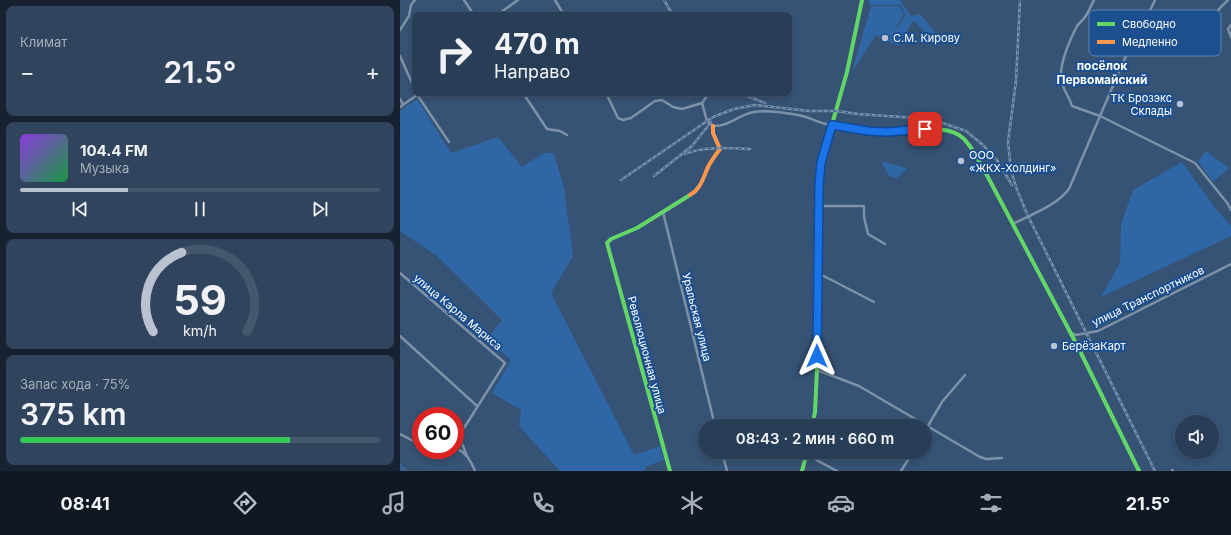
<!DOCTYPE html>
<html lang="ru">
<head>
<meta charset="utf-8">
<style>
  :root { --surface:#283e57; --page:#30455d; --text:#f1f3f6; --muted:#a5aeba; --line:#44576d; --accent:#b9c2ce }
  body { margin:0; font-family:Inter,sans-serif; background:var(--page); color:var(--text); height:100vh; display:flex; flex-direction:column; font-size:15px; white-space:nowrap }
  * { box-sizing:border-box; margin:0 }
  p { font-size:13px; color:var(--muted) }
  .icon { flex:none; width:22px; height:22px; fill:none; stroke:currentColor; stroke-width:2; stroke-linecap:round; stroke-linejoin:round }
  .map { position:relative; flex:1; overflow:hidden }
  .sheet { display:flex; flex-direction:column; gap:6px; padding:6px; background:#162230; width:400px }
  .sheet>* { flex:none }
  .top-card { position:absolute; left:12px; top:12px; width:380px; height:84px; border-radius:8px; box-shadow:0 2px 6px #0003,0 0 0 1px var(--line); background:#283e57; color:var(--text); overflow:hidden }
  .controls { position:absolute; left:775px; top:415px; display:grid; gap:8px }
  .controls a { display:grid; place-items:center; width:44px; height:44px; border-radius:50%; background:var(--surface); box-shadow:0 2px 6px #0003,0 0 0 1px var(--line); font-size:20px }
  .speed { position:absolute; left:12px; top:407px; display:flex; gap:8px; font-size:20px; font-weight:700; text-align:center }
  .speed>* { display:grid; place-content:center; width:52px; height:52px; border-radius:50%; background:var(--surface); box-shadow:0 2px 6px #0003,0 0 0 1px var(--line); line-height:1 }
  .speed .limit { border:6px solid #d22; background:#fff; color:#111 }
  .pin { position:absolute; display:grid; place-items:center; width:34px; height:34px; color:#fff; margin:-17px; border-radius:8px; box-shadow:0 2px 6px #0006 }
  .me { position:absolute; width:44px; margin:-22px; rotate:0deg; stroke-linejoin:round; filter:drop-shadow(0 0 3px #0008) }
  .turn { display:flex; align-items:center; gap:14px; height:84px; padding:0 16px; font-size:18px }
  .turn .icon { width:52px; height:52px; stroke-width:2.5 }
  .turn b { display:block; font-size:28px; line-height:34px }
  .big { font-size:30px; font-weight:600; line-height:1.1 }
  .sheet .card { flex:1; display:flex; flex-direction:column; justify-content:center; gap:6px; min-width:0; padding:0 14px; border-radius:8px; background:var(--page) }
  .sheet .dial { align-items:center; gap:0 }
  .dial svg { height:104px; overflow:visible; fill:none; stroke:var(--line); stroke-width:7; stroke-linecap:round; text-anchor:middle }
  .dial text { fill:var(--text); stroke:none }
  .song { display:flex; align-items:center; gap:12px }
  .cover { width:48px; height:48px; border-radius:6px; background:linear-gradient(135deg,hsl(270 70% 55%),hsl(140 70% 35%)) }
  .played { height:4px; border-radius:2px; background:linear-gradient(90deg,var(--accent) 30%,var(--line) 30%) }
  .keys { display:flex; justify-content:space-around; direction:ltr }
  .heat { display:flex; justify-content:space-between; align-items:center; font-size:22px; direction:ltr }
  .charge { height:6px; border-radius:3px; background:linear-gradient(90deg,#34c759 75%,var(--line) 0) }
  .trip { position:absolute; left:298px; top:419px; width:234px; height:40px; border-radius:20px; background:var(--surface); box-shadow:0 2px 6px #0003,0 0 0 1px var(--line); font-weight:600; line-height:40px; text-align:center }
  .dock { display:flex; height:64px; justify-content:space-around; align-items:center; background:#101923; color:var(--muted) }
  .dock .icon { width:28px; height:28px }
  .dock .on { color:var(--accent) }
  .dock b { font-size:18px; color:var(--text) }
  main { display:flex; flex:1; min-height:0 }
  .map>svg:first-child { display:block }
  .green { fill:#2f66a5 }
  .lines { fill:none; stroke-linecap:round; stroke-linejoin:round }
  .river { stroke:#3b618d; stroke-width:6 }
  .street { stroke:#7d92a8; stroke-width:2.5 }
  .fast { stroke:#63d668; stroke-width:4 }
  .slow { stroke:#ff974d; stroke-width:4 }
  .rail-casing { stroke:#7e92a7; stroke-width:2.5 }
  .rail { stroke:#1b4f8f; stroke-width:1; stroke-dasharray:3; stroke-linecap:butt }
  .route-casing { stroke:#114b97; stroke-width:10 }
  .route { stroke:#1a73e8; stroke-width:7 }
  .poi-dot { fill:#b9c2ce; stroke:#1b4f8f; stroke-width:1.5 }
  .labels { text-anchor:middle; stroke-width:4; stroke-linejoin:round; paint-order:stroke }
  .poi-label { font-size:11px; fill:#fff; stroke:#1b4f8f; text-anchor:start }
  .street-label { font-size:11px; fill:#fff; stroke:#1b4f8f }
  .neighbourhood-label { font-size:12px; font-weight:bold; fill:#fff; stroke:#1b4f8f }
  .key { fill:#1b4f8f; stroke:#5f84b1; stroke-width:1 }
  .key-label { font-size:11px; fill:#fff }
</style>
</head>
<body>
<main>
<section class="sheet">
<div class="card"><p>Климат</p>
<div class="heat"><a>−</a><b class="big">21.5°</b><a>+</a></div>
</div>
<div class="card">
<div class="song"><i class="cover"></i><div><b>104.4 FM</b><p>Музыка</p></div></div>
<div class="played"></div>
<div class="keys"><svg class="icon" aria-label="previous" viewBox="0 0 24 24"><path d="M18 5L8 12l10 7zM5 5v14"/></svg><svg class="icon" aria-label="pause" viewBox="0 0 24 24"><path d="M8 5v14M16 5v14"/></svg><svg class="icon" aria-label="next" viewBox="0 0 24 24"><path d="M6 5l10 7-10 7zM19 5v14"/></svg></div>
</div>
<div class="card dial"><svg viewBox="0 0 100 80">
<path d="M14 69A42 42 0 1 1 86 69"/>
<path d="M14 69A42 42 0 0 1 36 8" stroke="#b9c2ce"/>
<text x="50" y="56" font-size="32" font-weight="700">59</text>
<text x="50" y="72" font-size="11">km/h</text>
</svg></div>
<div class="card"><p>Запас хода · 75%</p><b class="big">375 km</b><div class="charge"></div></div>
</section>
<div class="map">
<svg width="831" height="471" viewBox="0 0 831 471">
  <rect width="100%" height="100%" fill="#365274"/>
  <g class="green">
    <path d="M469,0H500L511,16L520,14L538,36L532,41L514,20L498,46L488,41L487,42L476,35L452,72L471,6H499L504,14L492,35L506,15L500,5H470Z"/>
    <path d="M17,99L51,153L98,137L122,167L144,153H154L164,188L173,256L151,293L234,455L260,446L264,460L247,466L244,471H160L119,426L121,410L92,393L111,360L87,339L102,320L37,256L0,231V111Z"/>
    <path d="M806,151L829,168L813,182L798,161Z"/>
    <path d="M481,161L507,168L497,178L489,176Z"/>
    <path d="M782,162L816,209L831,226V236L701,297L720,263L721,224L733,190Z"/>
  </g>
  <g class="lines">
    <path class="river" d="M0,467L5,471"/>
    <g class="street">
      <path d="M64,0L74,15"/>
      <path d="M155,0L164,15"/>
      <path d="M755,0L731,50L725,58L700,116L795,163L828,204L831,210"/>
      <path d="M97,15L118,0"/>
      <path d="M831,25L828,29L831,37"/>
      <path d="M0,30L9,16L11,5L15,0"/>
      <path d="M805,37L819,9L828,0"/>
      <path d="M0,56L15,90"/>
      <path d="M16,93L49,142"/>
      <path d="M123,93L147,129L160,131L167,135"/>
      <path d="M206,93L218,118L223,120L231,118L255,101L262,100L273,107L282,109L302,103L309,93"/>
      <path d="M0,99L3,104"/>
      <path d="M302,103L307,121L313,126C328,127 340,114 354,112C368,110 392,113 406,117C416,120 419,124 432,125"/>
      <path d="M0,107L17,95"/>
      <path d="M419,206H464V217L468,234L485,244"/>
      <path d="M263,212L315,426"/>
      <path d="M613,224C632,214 656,206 669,189L700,116L672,106C669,96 661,87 661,77C660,63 670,39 677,26C679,23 683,20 685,17C689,12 691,5 694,0"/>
      <path d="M0,273L105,363L59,436L67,456"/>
      <path d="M418,273L474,302"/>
      <path d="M671,333L676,335L698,331L831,264"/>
      <path d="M0,336L77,406"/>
      <path d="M417,370L459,386L580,457L586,459L602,458"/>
      <path d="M525,431L542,402L565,375"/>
      <path d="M0,434L21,445"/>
      <path d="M55,448C66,452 71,461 75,471"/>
      <path d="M322,452L327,471"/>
      <path d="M407,455L437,471"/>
      <path d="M772,470L773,471"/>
      <path d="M501,471L513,452"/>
    </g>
    <g class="fast">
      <path d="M432,125C447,128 462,131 477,132C501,132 538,123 559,135C569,141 575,155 581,164L677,345L739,471"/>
      <path d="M412,426L415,412L417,370L419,184L421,163L447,72L462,0"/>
      <path d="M270,471L207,243L211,239L237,228L290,195"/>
      <path d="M402,471L407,452"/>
    </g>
    <path class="slow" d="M290,195C302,188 303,177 309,165C312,160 316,154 320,149L313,133V126"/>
    <defs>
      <g id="rail">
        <path d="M264,0L273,15"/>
        <path d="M620,0L616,81L608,142L611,170L617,190L628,216L755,471"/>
        <path d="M340,93L365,103"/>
        <path d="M285,154C301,146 332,148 350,149"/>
        <path d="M254,176L292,146L311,122"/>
        <path d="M221,180L313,117L334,109L355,105L409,111H436L458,114L531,119L566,131L583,145L597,160L612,185"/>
      </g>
    </defs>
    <use href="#rail" class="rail-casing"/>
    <use href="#rail" class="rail"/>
  </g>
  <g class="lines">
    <defs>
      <path id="route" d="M417,356L419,184L421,163L432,125L468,131L486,132L525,129"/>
    </defs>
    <use href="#route" class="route-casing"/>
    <use href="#route" class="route"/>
  </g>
  <g class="poi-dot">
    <circle cx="485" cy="38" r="4"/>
    <circle cx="780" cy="104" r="4"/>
    <circle cx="561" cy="161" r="4"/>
    <circle cx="654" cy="346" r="4"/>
  </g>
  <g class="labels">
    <g class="poi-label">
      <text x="493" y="42">С.М. Кирову</text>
      <text x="772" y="102" text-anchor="end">ТК Брозэкс<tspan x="772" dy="13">Склады</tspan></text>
      <text x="569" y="159">ООО<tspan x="569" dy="13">«ЖКХ-Холдинг»</tspan></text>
      <text x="662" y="350">БерёзаКарт</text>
    </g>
    <g class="street-label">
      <text transform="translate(748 296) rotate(-26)" y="4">улица Транспортников</text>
      <text transform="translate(58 312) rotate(40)" y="4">улица Карла Маркса</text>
      <text transform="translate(297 317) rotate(76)" y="4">Уральская улица</text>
      <text transform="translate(247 355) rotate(75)" y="4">Революционная улица</text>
    </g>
    <g class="neighbourhood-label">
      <text x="702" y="70">посёлок<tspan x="702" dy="14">Первомайский</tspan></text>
    </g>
  </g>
  <rect x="689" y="10" width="132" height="46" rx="6" class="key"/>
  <rect x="697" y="22" width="18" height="4" fill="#63d668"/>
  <rect x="697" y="40" width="18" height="4" fill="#ff974d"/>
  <g class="key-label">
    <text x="722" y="28">Свободно</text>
    <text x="722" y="46">Медленно</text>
  </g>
</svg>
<div class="controls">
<a><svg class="icon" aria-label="sound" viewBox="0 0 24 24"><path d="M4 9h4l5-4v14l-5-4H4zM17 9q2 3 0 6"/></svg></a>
</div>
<div class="speed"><div class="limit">60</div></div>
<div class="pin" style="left:525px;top:129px;background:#d93025"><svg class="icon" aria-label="arrive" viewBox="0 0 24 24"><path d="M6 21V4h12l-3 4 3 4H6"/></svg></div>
<svg class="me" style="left:417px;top:356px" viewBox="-20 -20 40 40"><path d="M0-17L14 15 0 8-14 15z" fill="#1a73e8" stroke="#fff" stroke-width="4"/></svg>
<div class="trip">08:43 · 2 мин · 660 m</div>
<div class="top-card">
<div class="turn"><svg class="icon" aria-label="right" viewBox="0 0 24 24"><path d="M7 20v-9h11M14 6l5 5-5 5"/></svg><div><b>470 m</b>Направо</div></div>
</div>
</div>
</main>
<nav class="dock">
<b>08:41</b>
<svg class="icon on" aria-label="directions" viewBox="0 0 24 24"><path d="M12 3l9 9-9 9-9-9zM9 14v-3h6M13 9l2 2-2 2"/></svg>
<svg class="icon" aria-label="music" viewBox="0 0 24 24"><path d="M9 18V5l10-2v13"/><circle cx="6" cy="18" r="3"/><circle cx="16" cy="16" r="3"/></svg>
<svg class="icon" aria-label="phone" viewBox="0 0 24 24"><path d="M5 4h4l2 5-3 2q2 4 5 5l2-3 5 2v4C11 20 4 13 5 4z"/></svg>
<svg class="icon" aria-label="climate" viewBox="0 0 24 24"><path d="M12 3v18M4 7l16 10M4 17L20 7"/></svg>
<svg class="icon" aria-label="car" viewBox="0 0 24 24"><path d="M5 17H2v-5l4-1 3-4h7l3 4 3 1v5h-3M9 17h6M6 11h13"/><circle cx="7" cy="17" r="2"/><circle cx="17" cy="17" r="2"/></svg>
<svg class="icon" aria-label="filters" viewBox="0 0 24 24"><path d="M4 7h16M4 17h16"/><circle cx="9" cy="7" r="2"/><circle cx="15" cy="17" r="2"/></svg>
<b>21.5°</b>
</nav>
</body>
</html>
